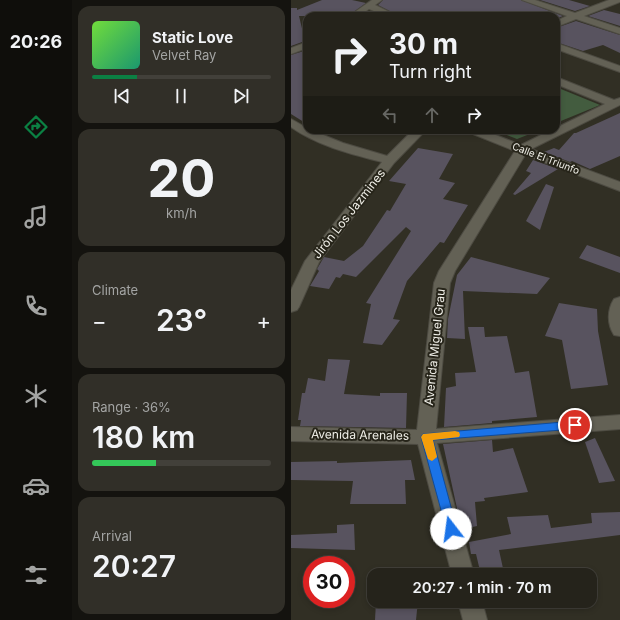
<!DOCTYPE html>
<html lang="en">
<head>
<meta charset="utf-8">
<style>
  :root { --surface:#25231b; --page:#312f28; --text:#f1f3f6; --muted:#a3a4a3; --line:#42403a; --accent:#0b8043 }
  body { margin:0; font-family:Inter,sans-serif; background:var(--page); color:var(--text); height:100vh; display:flex; flex-direction:column; font-size:15px; white-space:nowrap }
  * { box-sizing:border-box; margin:0 }
  p { font-size:13px; color:var(--muted) }
  .icon { flex:none; width:22px; height:22px; fill:none; stroke:currentColor; stroke-width:2; stroke-linecap:round; stroke-linejoin:round }
  .map { position:relative; flex:1; overflow:hidden }
  .side { display:flex; flex-direction:column; gap:6px; padding:6px; background:#14130f; width:219px }
  .side>* { flex:none }
  .banner { position:absolute; left:12px; top:12px; width:257px; height:122px; border-radius:12px; box-shadow:0 2px 6px #0003,0 0 0 1px var(--line); background:#25231b; color:var(--text); overflow:hidden }
  .speed { position:absolute; left:12px; top:556px; display:flex; gap:8px; font-size:20px; font-weight:700; text-align:center }
  .speed>* { display:grid; place-content:center; width:52px; height:52px; border-radius:50%; background:var(--surface); box-shadow:0 2px 6px #0003,0 0 0 1px var(--line); line-height:1 }
  .speed .limit { border:6px solid #d22; background:#fff; color:#111 }
  .pin { position:absolute; display:grid; place-items:center; width:34px; height:34px; color:#fff; margin:-17px; border:2px solid #fff; border-radius:50%; box-shadow:0 1px 4px #0007 }
  .me { position:absolute; width:44px; margin:-22px; rotate:345deg; stroke-linejoin:round; filter:drop-shadow(0 0 3px #0008) }
  .turn { display:flex; align-items:center; gap:14px; height:84px; padding:0 20px; font-size:18px }
  .turn .icon { width:52px; height:52px; stroke-width:2.5 }
  .turn b { display:block; font-size:28px; line-height:34px }
  .lanes { display:flex; align-items:center; height:38px; padding:0 20px; background:#0003; justify-content:center; gap:20px; direction:ltr }
  .lanes .off { opacity:.35 }
  .big { font-size:30px; font-weight:600; line-height:1.1 }
  .side .widget { flex:1; display:flex; flex-direction:column; justify-content:center; gap:6px; min-width:0; padding:0 14px; border-radius:12px; background:var(--page) }
  .side .dial { align-items:center; gap:0 }
  .dial b { font-size:52px; line-height:1 }
  .song { display:flex; align-items:center; gap:12px }
  .cover { width:48px; height:48px; border-radius:6px; background:linear-gradient(135deg,hsl(100 70% 55%),hsl(160 70% 35%)) }
  .played { height:4px; border-radius:2px; background:linear-gradient(90deg,var(--accent) 25%,var(--line) 25%) }
  .keys { display:flex; justify-content:space-around; direction:ltr }
  .heat { display:flex; justify-content:space-between; align-items:center; font-size:22px; direction:ltr }
  .charge { height:6px; border-radius:3px; background:linear-gradient(90deg,#34c759 36%,var(--line) 0) }
  .trip { position:absolute; left:76px; top:568px; width:230px; height:40px; border-radius:12px; background:var(--surface); box-shadow:0 2px 6px #0003,0 0 0 1px var(--line); font-weight:600; line-height:40px; text-align:center }
  main { display:flex; flex:1; min-height:0 }
  .menu { display:flex; flex-direction:column; width:72px; justify-content:space-around; align-items:center; background:#0f0e0b; color:var(--muted) }
  .menu .icon { width:28px; height:28px }
  .menu .selected { color:var(--accent) }
  .menu b { font-size:18px; color:var(--text) }
  .map>svg:first-child { display:block }
  .green { fill:#435c3f }
  .building { fill:#58535f }
  .lines { fill:none; stroke-linecap:round; stroke-linejoin:round }
  .minor-casing { stroke:#4d4b42; stroke-width:2 }
  .minor { fill:#636155; fill-rule:evenodd }
  .route { fill:#1a73e8; stroke:#114b97 }
  .slow { fill:#f59e0b }
  .labels { text-anchor:middle; stroke-width:4; stroke-linejoin:round; paint-order:stroke }
  .far-street-label { font-size:10px; fill:#f1f0e9; stroke:#27251a }
  .street-label { font-size:12px; fill:#f1f0e9; stroke:#27251a }
</style>
</head>
<body>
<main>
<nav class="menu">
<b>20:26</b>
<svg class="icon selected" aria-label="directions" viewBox="0 0 24 24"><path d="M12 3l9 9-9 9-9-9zM9 14v-3h6M13 9l2 2-2 2"/></svg>
<svg class="icon" aria-label="music" viewBox="0 0 24 24"><path d="M9 18V5l10-2v13"/><circle cx="6" cy="18" r="3"/><circle cx="16" cy="16" r="3"/></svg>
<svg class="icon" aria-label="phone" viewBox="0 0 24 24"><path d="M5 4h4l2 5-3 2q2 4 5 5l2-3 5 2v4C11 20 4 13 5 4z"/></svg>
<svg class="icon" aria-label="climate" viewBox="0 0 24 24"><path d="M12 3v18M4 7l16 10M4 17L20 7"/></svg>
<svg class="icon" aria-label="car" viewBox="0 0 24 24"><path d="M5 17H2v-5l4-1 3-4h7l3 4 3 1v5h-3M9 17h6M6 11h13"/><circle cx="7" cy="17" r="2"/><circle cx="17" cy="17" r="2"/></svg>
<svg class="icon" aria-label="filters" viewBox="0 0 24 24"><path d="M4 7h16M4 17h16"/><circle cx="9" cy="7" r="2"/><circle cx="15" cy="17" r="2"/></svg>
</nav>
<section class="side">
<div class="widget">
<div class="song"><i class="cover"></i><div><b>Static Love</b><p>Velvet Ray</p></div></div>
<div class="played"></div>
<div class="keys"><svg class="icon" aria-label="previous" viewBox="0 0 24 24"><path d="M18 5L8 12l10 7zM5 5v14"/></svg><svg class="icon" aria-label="pause" viewBox="0 0 24 24"><path d="M8 5v14M16 5v14"/></svg><svg class="icon" aria-label="next" viewBox="0 0 24 24"><path d="M6 5l10 7-10 7zM19 5v14"/></svg></div>
</div>
<div class="widget dial"><b>20</b><p>km/h</p></div>
<div class="widget"><p>Climate</p>
<div class="heat"><a>−</a><b class="big">23°</b><a>+</a></div>
</div>
<div class="widget"><p>Range · 36%</p><b class="big">180 km</b><div class="charge"></div></div>
<div class="widget"><p>Arrival</p><b class="big">20:27</b></div>
</section>
<div class="map">
<svg width="329" height="620" viewBox="0 0 329 620">
  <rect width="100%" height="100%" fill="#312f24"/>
  <g class="green">
    <path d="M265,87L309,105L265,123Z"/>
    <path d="M203,130H249L226,139Z"/>
  </g>
  <g class="building">
    <path d="M31,0H61L75,3L57,16H8L14,41L0,46V8H6V10Z"/>
    <path d="M92,0H230L272,16L265,19V16H108L87,5Z"/>
    <path d="M249,0H278L299,6L284,11Z"/>
    <path d="M313,10L329,14V26L297,16Z"/>
    <path d="M285,21L329,35V53L312,45L292,51L265,42V28Z"/>
    <path d="M16,50V124L0,114V55Z"/>
    <path d="M329,113V156L299,169L281,161L279,162L253,152L263,148L268,150L283,133H285Z"/>
    <path d="M127,148L162,154L148,179L164,183L152,199L177,205L153,243L149,242L116,281L102,319L109,320L91,345L72,343L80,304L75,303L120,231L115,227L65,277L52,274L49,278L45,277L38,289L19,286L28,271L26,269L33,257L53,261L72,246L96,210L99,211L115,184L98,181Z"/>
    <path d="M242,160L267,169L224,195L222,194L240,173L235,171Z"/>
    <path d="M255,184L263,187L249,230L235,221Z"/>
    <path d="M296,245L329,257V273L288,258Z"/>
    <path d="M180,257L259,278L246,294L172,291L174,339L156,338L157,319L166,275Z"/>
    <path d="M268,303L306,309L307,331L317,385L280,389L271,340L254,336Z"/>
    <path d="M177,327H193L194,337L216,336L224,373L238,371L246,417L201,421V423L153,427L155,388L165,386L164,373L185,372Z"/>
    <path d="M37,359L59,360L53,394L89,396V393H116L115,428L9,426L10,420H7L11,393H14L17,378L34,381Z"/>
    <path d="M304,438L324,481L308,483L294,442Z"/>
    <path d="M201,440L202,452L222,448L237,492L193,498L194,501L184,502L186,526L173,529L167,513L152,444Z"/>
    <path d="M120,460L124,480H114L115,504H59L62,481L0,480V462L46,461V463Z"/>
    <path d="M329,512V535L208,550L213,573L190,575L185,554H180L178,542L220,534L216,517L257,515L260,528L301,523L300,513Z"/>
    <path d="M63,524L64,550L0,548V535L46,533V525Z"/>
    <path d="M85,601H127L125,620H84Z"/>
  </g>
  <g class="lines">
    <defs>
      <g id="minor">
        <path d="M81,0H91L84,5L107,16H95L78,9L68,16H58Z"/>
        <path d="M231,0H244L284,13L318,0H329V2L293,16L329,28V34L285,19L265,27V21L276,16Z"/>
        <path d="M16,42V48L0,54V48Z"/>
        <path d="M265,43L329,66V72L265,49Z"/>
        <path d="M265,77L323,100L329,98V105L240,149L329,182V191L234,155L164,271L159,283L145,429L329,415V429L146,443L183,575H161L127,444L0,441V427L126,430L143,283L148,271L224,151L177,132L175,130H192L230,145L260,130H265V128L314,104L265,84Z"/>
        <path d="M0,119L16,128V130H20L52,143L96,156L122,130H135L103,163L28,262L8,307L6,310L0,312V290L14,261L91,162C60,154 27,146 0,127Z"/>
        <path d="M329,297V336L323,335C316,324 316,310 323,299Z"/>
        <path d="M167,601H191L196,620H172Z"/>
      </g>
    </defs>
    <use href="#minor" class="minor-casing"/>
    <use href="#minor" class="minor"/>
  </g>
  <path class="route" d="M284,421L290,425L284,429L142,440L166,529L164,532L160,534L156,532L130,437L132,434Z"/>
  <path class="slow" d="M164,431L168,432L169,435L168,437L142,440L146,457L141,461L137,459L130,437L132,434Z"/>
  <g class="labels">
    <g class="far-street-label">
      <text transform="translate(255 158) rotate(21)" y="4">Calle El Triunfo</text>
    </g>
    <g class="street-label">
      <text transform="translate(58 214) rotate(-52)" y="4">Jirón Los Jazmines</text>
      <text transform="translate(144 347) rotate(-84)" y="4">Avenida Miguel Grau</text>
      <text transform="translate(69 435) rotate(1)" y="4">Avenida Arenales</text>
    </g>
  </g>
</svg>
<div class="speed"><div class="limit">30</div></div>
<div class="pin" style="left:284px;top:425px;background:#d93025"><svg class="icon" aria-label="arrive" viewBox="0 0 24 24"><path d="M6 21V4h12l-3 4 3 4H6"/></svg></div>
<svg class="me" style="left:160px;top:529px" viewBox="-20 -20 40 40"><circle r="19" fill="#fff"/><path d="M0-13L10 11 0 6-10 11z" fill="#1a73e8"/></svg>
<div class="trip">20:27 · 1 min · 70 m</div>
<div class="banner">
<div class="turn"><svg class="icon" aria-label="right" viewBox="0 0 24 24"><path d="M7 20v-9h11M14 6l5 5-5 5"/></svg><div><b>30 m</b>Turn right</div></div>
<div class="lanes"><svg class="icon off" aria-label="left" viewBox="0 0 24 24"><path d="M17 20v-9H6M10 6l-5 5 5 5"/></svg><svg class="icon off" aria-label="ahead" viewBox="0 0 24 24"><path d="M12 20V5M6 11l6-6 6 6"/></svg><svg class="icon" aria-label="right" viewBox="0 0 24 24"><path d="M7 20v-9h11M14 6l5 5-5 5"/></svg></div>
</div>
</div>
</main>
</body>
</html>
